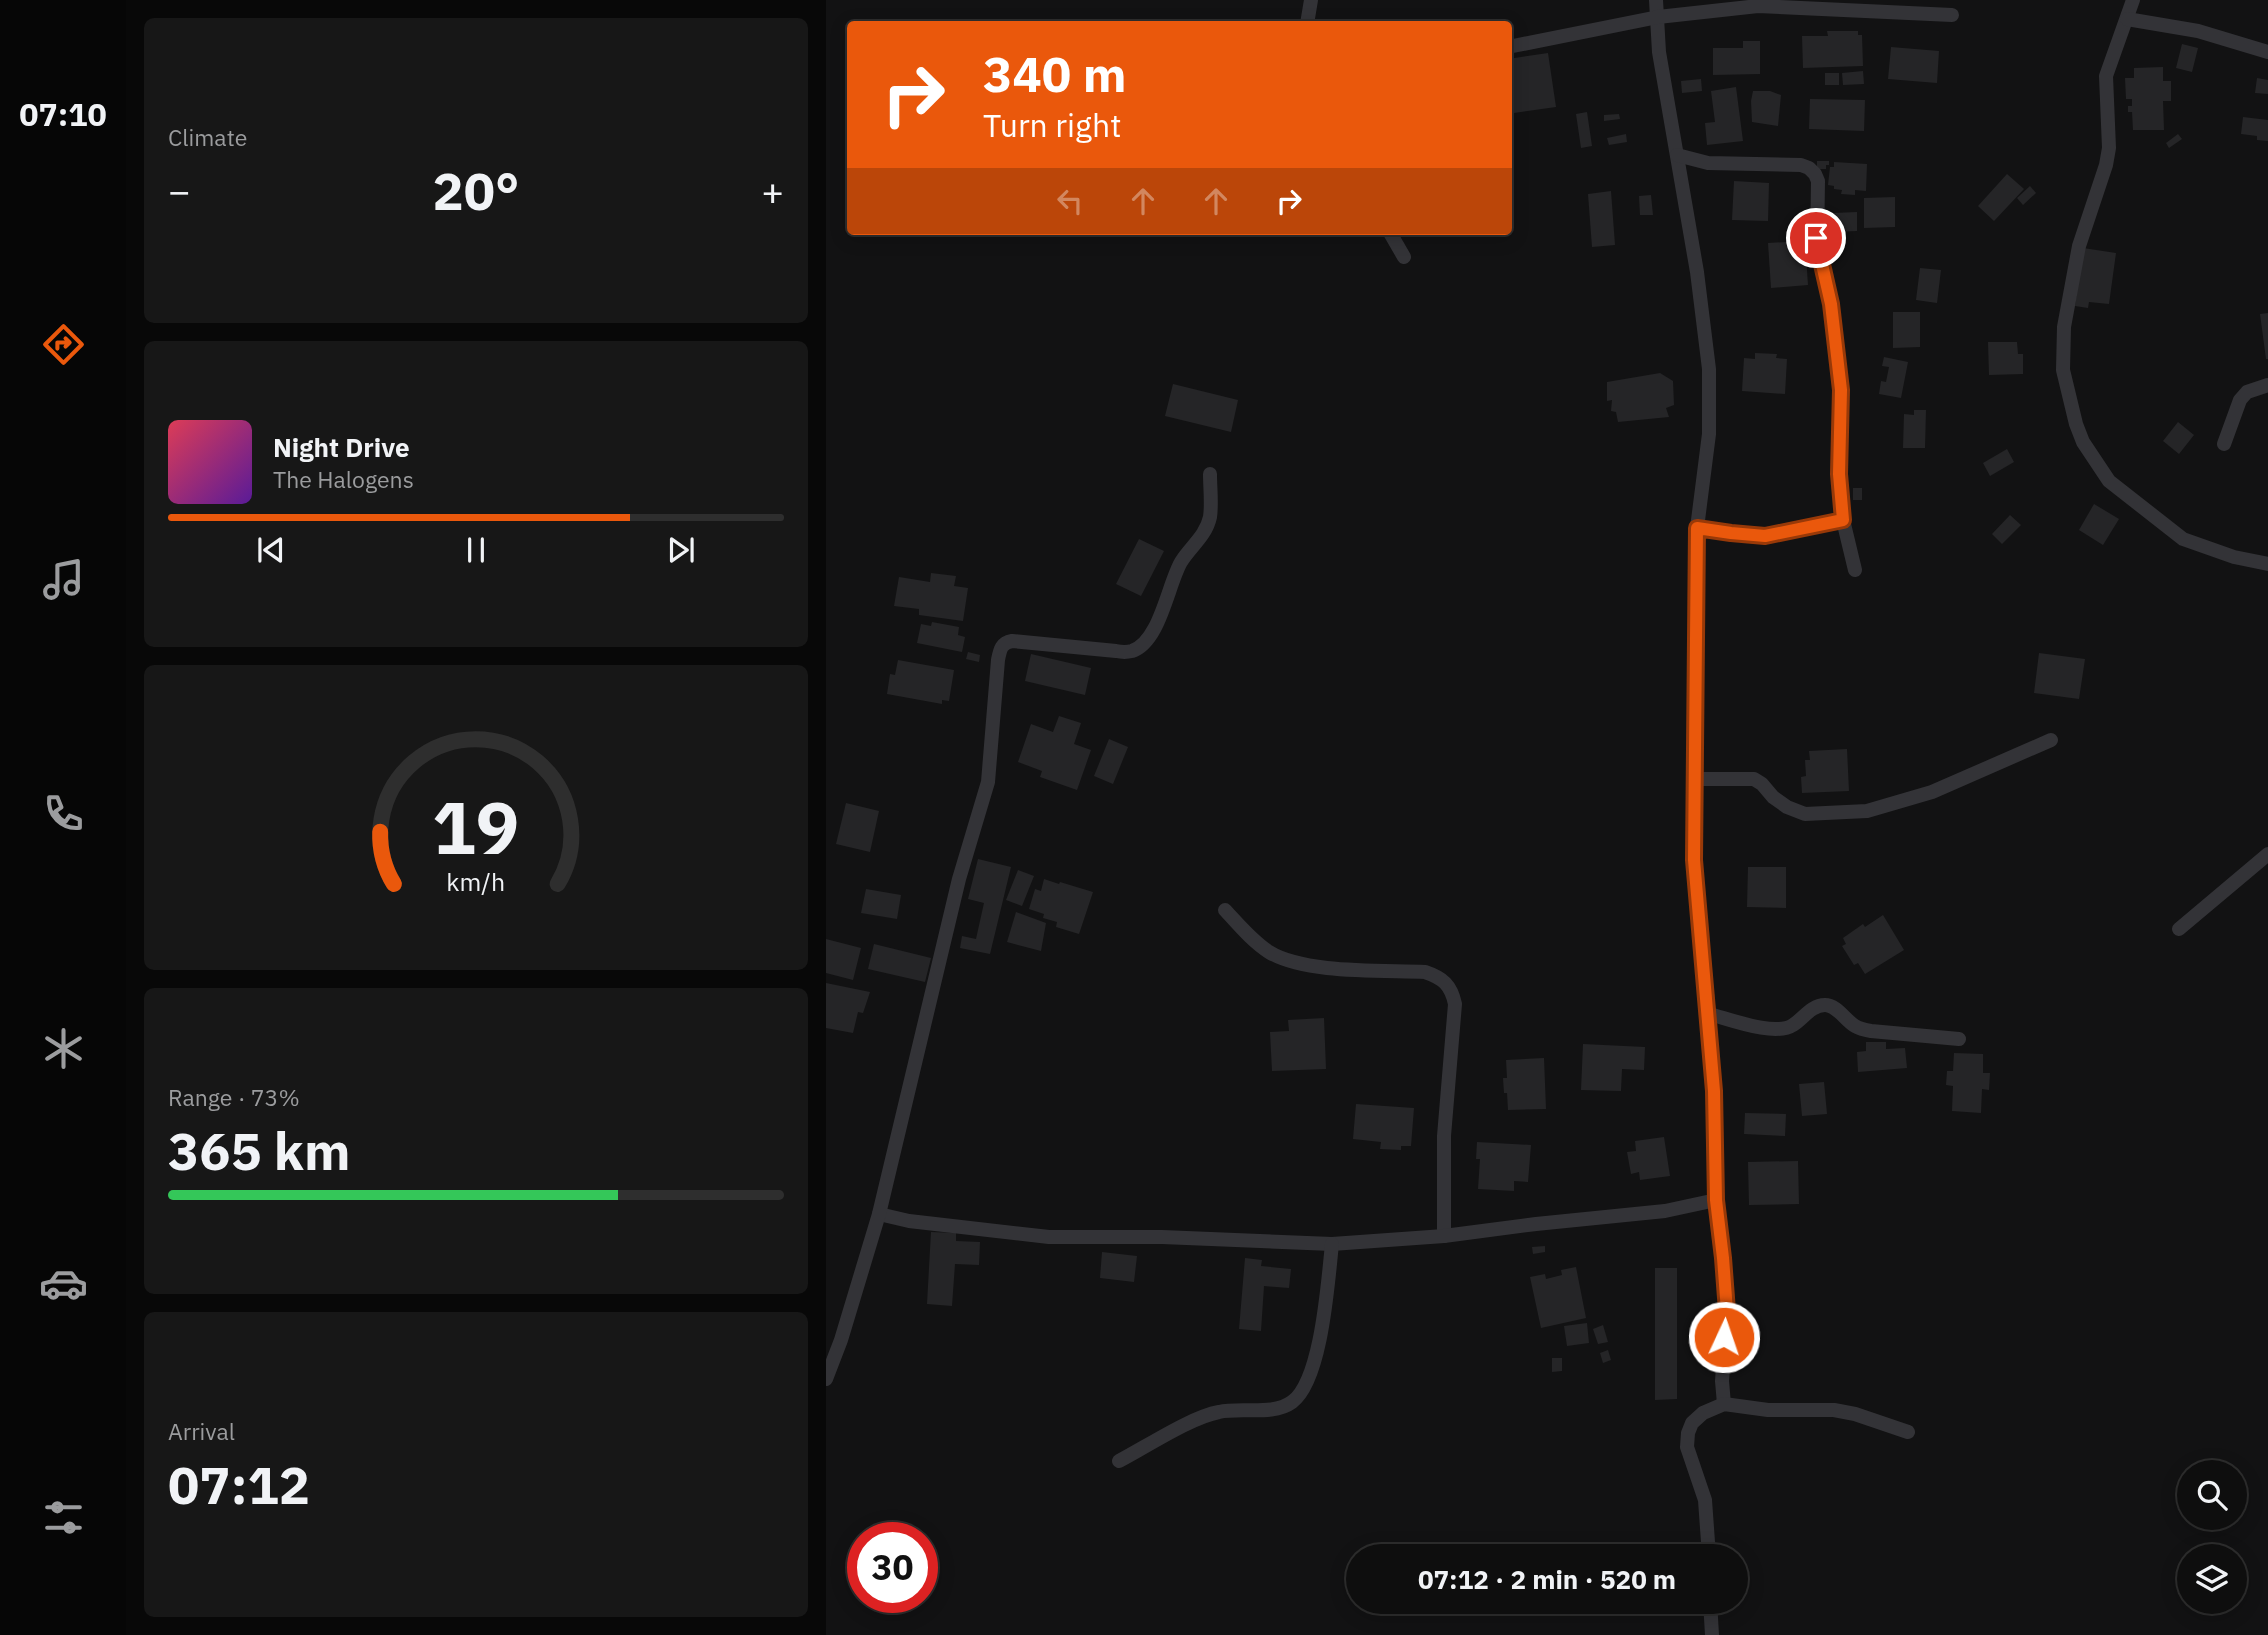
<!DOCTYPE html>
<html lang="en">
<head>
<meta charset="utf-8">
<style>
  :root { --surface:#0e0e0e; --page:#171717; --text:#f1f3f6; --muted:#9b9c9e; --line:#2e2e2e; --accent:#ea580c }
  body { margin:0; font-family:"IBM Plex Sans",sans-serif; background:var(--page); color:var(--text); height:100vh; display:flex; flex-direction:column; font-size:26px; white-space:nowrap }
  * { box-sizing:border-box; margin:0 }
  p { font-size:23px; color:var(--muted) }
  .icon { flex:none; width:38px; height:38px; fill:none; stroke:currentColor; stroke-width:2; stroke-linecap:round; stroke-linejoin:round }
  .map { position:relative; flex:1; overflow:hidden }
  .drawer { display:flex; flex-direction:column; gap:18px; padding:18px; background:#080808; width:700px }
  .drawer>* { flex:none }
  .hud { position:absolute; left:21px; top:21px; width:665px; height:214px; border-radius:7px; box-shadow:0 4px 18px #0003,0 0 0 2px var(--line); background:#ea580c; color:#fff; overflow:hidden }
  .fabs { position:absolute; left:1351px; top:1460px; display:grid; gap:14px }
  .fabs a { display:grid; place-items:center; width:70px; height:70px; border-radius:50%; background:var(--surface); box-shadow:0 4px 18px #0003,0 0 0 2px var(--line); font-size:35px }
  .speed { position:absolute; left:21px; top:1522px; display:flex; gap:14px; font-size:35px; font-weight:700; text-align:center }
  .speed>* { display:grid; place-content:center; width:91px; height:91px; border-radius:50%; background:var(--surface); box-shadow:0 4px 18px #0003,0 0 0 2px var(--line); line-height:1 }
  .speed .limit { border:10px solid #d22; background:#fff; color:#111 }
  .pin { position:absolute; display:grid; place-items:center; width:60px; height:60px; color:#fff; margin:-30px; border:4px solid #fff; border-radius:50%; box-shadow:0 2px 7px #0007 }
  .me { position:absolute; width:77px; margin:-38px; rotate:3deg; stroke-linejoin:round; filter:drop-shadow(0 0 5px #0008) }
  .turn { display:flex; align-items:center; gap:24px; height:147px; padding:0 21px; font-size:32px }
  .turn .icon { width:91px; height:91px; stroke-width:2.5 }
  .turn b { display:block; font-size:49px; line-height:60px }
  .lanes { display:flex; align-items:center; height:66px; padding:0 21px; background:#0003; justify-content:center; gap:35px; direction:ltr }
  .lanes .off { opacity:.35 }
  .big { font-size:52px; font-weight:700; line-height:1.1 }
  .drawer .card { flex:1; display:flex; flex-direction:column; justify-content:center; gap:10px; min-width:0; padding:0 24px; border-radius:10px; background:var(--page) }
  .drawer .dial { align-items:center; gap:0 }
  .dial svg { height:182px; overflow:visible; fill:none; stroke:var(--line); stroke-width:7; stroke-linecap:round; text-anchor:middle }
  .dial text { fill:var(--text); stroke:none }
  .song { display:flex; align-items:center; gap:21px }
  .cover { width:84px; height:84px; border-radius:10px; background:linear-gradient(135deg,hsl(350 70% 55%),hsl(270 70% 35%)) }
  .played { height:7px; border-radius:4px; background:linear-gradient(90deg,var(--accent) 75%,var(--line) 75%) }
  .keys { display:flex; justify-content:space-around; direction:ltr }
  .heat { display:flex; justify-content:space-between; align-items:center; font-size:38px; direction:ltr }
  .charge { height:10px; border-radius:5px; background:linear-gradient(90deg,#34c759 73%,var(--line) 0) }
  .trip { position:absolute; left:520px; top:1544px; width:402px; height:70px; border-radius:35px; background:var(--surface); box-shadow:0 4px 18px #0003,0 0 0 2px var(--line); font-weight:700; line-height:70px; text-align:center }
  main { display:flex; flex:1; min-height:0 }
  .tab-bar { display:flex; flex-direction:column; width:126px; justify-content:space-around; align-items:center; background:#060606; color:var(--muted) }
  .tab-bar .icon { width:49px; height:49px }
  .tab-bar .active { color:var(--accent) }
  .tab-bar b { font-size:32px; color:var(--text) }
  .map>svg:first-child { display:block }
  .building { fill:#252527 }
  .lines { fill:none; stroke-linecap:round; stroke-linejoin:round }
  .street { stroke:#333337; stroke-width:14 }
  .route-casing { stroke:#983908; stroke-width:18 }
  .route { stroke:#ea580c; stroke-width:12 }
</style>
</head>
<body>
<main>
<nav class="tab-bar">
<b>07:10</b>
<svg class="icon active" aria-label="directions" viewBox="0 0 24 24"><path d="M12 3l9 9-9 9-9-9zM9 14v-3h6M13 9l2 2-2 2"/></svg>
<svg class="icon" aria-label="music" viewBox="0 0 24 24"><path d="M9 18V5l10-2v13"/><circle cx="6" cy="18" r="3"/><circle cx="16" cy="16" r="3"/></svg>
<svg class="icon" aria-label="phone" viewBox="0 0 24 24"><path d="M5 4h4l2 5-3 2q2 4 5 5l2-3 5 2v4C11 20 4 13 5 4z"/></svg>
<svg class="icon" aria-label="climate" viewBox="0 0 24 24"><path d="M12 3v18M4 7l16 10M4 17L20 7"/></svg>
<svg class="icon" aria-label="car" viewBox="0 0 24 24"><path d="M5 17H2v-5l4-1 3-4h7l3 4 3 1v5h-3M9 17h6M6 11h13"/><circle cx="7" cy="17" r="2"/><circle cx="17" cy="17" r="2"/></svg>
<svg class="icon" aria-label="filters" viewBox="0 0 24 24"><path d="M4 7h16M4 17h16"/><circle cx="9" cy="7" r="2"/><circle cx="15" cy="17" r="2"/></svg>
</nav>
<section class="drawer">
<div class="card"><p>Climate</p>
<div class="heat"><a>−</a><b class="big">20°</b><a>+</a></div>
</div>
<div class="card">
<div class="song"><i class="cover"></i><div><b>Night Drive</b><p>The Halogens</p></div></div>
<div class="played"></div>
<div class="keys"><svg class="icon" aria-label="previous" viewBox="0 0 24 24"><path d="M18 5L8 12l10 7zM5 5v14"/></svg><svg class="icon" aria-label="pause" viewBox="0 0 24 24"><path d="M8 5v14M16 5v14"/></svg><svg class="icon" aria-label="next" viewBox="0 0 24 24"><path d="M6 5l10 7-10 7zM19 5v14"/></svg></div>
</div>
<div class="card dial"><svg viewBox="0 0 100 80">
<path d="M14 69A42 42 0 1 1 86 69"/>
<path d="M14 69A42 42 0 0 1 8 46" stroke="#ea580c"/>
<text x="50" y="56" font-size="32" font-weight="700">19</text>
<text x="50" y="72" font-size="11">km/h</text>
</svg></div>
<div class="card"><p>Range · 73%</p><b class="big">365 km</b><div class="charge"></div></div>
<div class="card"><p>Arrival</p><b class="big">07:12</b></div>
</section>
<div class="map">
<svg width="1442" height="1635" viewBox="0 0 1442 1635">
  <rect width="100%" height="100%" fill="#121213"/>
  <g class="building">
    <path d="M1001,31H1032V35H1036L1037,66L977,68L976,36H1002Z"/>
    <path d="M917,41H934V74L887,75V48H917Z"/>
    <path d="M1356,44L1372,48L1366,72L1350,68Z"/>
    <path d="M1065,47L1113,51L1111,83L1062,79Z"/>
    <path d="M722,53L730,107L688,113L682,78V59Z"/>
    <path d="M1337,67V81H1345V101H1337L1338,130H1307L1306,112H1302V106H1306V99H1300L1299,78H1308V68Z"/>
    <path d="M1037,71L1038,84L1017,85L1016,73Z"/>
    <rect x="999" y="73" width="14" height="12"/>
    <path d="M1431,78L1442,80V94L1429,93Z"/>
    <path d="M875,79L876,91L856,93L855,81Z"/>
    <path d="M910,87L917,141L881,145L879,123L889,122L885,91Z"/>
    <path d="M927,91H944L955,95L952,126L926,122L925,101Z"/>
    <path d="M984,99L1039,100L1038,131L983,129Z"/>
    <path d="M761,112L766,146L755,148L750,114Z"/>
    <path d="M793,114L794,119L778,121V115Z"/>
    <path d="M1417,117L1442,120V141L1431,140V136L1415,134Z"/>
    <path d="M800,134L801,142L783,145L781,138Z"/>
    <path d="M1352,134L1356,139L1343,148L1340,143Z"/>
    <path d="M991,161H1003V165H1000V169H991Z"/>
    <path d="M1008,162L1041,164L1040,191L1029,190V195L1015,194L1016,190L1008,189V186L1002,185L1004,167H1008Z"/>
    <path d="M1181,174L1198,189L1168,221L1152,206Z"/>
    <path d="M908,181L943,183L942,221L906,220Z"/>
    <path d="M1204,186L1210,193L1197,205L1191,198Z"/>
    <path d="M785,191L789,245L766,247L762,194Z"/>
    <path d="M825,195L827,215H814L813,196Z"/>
    <path d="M1069,197V227L1038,228V198Z"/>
    <path d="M1031,212V231L1008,232L1007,213Z"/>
    <path d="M979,241L982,285L945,288L942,243Z"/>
    <path d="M1257,248L1290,253L1283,304L1263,302L1262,308L1249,306Z"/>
    <path d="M1094,268L1115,270L1111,303L1090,300Z"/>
    <path d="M1067,312H1094V347L1067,348Z"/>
    <path d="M1442,313V359H1440L1434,314Z"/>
    <path d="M1162,342H1191L1192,354H1197V374L1163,375Z"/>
    <path d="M929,353L951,354L950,358L961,359L959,394L916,391L918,358L929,359Z"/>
    <path d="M1058,357L1082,362L1075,398L1053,394L1055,381L1060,382L1063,367L1056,366Z"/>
    <path d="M834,373L847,381L848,405L840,408L843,417L792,422L790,412L785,411L786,400L781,401V382Z"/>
    <path d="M347,384L412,400L405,432L339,416Z"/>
    <path d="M1088,410H1100L1099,448H1077L1078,414L1088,415Z"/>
    <path d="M1352,422L1368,435L1353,454L1337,441Z"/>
    <path d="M1181,449L1188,462L1164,476L1157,463Z"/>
    <rect x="1027" y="488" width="9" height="12"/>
    <path d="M1268,504L1293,519L1277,545L1253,530Z"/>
    <path d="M1184,515L1195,525L1176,544L1166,534Z"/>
    <path d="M313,539L338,551L315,596L290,584Z"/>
    <path d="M105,573L130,576L128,586L142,588L137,621L93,615V609L68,606L73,577L104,582Z"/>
    <path d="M106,622L133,627L132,635L139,637L136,652L91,643L95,624L105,626Z"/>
    <path d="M142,652L154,655L153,662L140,659Z"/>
    <path d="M1213,653L1259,659L1253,699L1208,693Z"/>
    <path d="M205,654L265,668L259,695L199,681Z"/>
    <path d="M72,660L128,670L123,701L116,700V704L61,694L64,674L69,675Z"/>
    <path d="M233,716L255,723L248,744L265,750L251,790L214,777L216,771L192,762L205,724L227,732Z"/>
    <path d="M283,739L302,747L287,784L268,776Z"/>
    <path d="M1021,749L1023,791L976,793L975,777L980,776L979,760H984L983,751Z"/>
    <path d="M20,803L53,811L44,852L10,844Z"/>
    <path d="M152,859L185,867L164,954L134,948L136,936L150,939L158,903L142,899Z"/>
    <path d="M922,867H960V908L921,907Z"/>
    <path d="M192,870L208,876L196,906L180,900Z"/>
    <path d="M218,879L233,884L234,882L267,892L253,934L230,927L231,922L217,918L218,914L203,909L209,889L215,891Z"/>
    <path d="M40,889L75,895L71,919L35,913Z"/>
    <path d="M190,912L220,923L215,951L181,942Z"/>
    <path d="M1057,915L1078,950L1039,974L1032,963L1028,965L1016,946L1020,944L1017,938L1037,924L1039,927Z"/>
    <path d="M0,939L35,948L27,980L0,973Z"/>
    <path d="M48,944L105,958L99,982L42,969Z"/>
    <path d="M0,983L44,992L37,1013L32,1012L27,1033L0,1028Z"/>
    <path d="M498,1018L500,1069L446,1071L444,1032L463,1031L462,1020Z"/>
    <path d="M1040,1042H1060V1049L1079,1048L1081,1068L1032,1072L1031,1052L1040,1051Z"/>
    <path d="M757,1044L819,1047L818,1070L796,1069L795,1091L755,1090Z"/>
    <path d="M1128,1053L1157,1054V1073H1164L1163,1090L1156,1089L1155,1113L1126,1111L1127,1086L1120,1085L1121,1071H1127Z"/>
    <path d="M718,1058L720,1109L682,1110L681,1093H678L677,1078H681L680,1060Z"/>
    <path d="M998,1082L1001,1114L976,1116L973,1084Z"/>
    <path d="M530,1104L588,1108L585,1146H575V1150L554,1149L555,1142L527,1139Z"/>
    <path d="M919,1113L960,1114L959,1136L918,1134Z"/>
    <path d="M838,1137L844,1176L814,1180L813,1172L805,1174L801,1152L810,1151L809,1141Z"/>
    <path d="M651,1142L705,1145L702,1182L688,1181V1191L652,1189L654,1159H650Z"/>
    <path d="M972,1161L973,1204L923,1205L922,1162Z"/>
    <path d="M105,1232L130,1233V1241L154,1242L153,1265L129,1264L126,1306L101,1304Z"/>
    <path d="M719,1246V1252L707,1254L706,1247Z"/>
    <path d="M276,1252L311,1256L308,1282L274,1278Z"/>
    <path d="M419,1258L436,1260L435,1266L465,1269L463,1288L438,1286L435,1331L413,1329Z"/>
    <path d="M750,1267L760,1318L715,1328L704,1277L719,1274L720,1279L736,1275L735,1270Z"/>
    <path d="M829,1268H851V1399L829,1400Z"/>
    <path d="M761,1323L763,1343L741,1346L738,1326Z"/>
    <path d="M777,1325L782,1342L772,1344L767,1329Z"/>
    <path d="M782,1350L785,1360L777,1363L774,1353Z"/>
    <path d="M726,1358H736V1371L726,1372Z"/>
  </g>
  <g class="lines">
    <g class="street">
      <path d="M830,0L833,52L871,272L883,369V434L871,528L868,860L883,1014L889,1117L890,1200L897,1258L901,1312L896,1381L898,1404"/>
      <path d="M1307,0L1280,76L1283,148L1280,165L1253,246L1238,327L1237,370L1250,424L1257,442L1283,481L1357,539L1408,557L1442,564"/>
      <path d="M1301,19L1372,31L1442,52"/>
      <path d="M481,24L485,0"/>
      <path d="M682,47L832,17L932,6L1126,15"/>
      <path d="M851,155L882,163L975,165L983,168L989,174L992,181L991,250L1005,304L1015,390L1013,474L1017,520L1029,570"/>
      <path d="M563,231L578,257"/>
      <path d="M1398,444L1414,400L1421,392L1442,385"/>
      <path d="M871,528L905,533L939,536L1017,520"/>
      <path d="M868,779H928L936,784L947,797L961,807L979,814L1041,811L1106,792L1225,740"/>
      <path d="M399,910C413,925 426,941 443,952C478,974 557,970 599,972C617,978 625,985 629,1004L618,1136V1236"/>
      <path d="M1353,929L1442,854"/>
      <path d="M883,1014C903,1019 949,1037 967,1025C977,1019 985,1005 999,1005C1011,1005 1019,1020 1029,1026C1034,1029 1039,1030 1045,1031L1133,1039"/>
      <path d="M53,1214L83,1221L223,1237H336L506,1244L618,1236L710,1224L839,1211L890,1200"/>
      <path d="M0,1379L15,1340L53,1214L133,879L162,782L172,660C174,650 175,643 186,641L290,651C295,652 302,652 306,651C334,642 342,584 355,562C364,547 380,536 384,517C386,504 384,488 384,474"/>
      <path d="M293,1461C320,1447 365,1417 393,1412C415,1407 447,1416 466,1402C496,1380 502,1280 506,1244"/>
      <path d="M883,1556L879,1500L861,1447L862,1433L866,1423L877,1413L898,1404L942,1410H1008L1029,1414L1082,1432"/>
      <path d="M884,1601L886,1635"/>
    </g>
  </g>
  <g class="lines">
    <defs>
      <path id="route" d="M898,1337L901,1311L897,1258L890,1200L888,1091L868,860L871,528L905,533L939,536L1017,520L1013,474L1015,390L1005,304L990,238"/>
    </defs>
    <use href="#route" class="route-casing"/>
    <use href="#route" class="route"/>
  </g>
</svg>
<div class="fabs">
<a><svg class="icon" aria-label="search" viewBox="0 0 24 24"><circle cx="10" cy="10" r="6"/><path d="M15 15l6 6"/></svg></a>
<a><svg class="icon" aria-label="layers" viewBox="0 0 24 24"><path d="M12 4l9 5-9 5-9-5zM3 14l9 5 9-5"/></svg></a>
</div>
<div class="speed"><div class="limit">30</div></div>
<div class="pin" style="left:990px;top:238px;background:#d93025"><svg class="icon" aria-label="arrive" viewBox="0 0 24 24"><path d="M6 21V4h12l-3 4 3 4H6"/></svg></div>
<svg class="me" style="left:898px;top:1337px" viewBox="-20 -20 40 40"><circle r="17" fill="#ea580c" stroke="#fff" stroke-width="3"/><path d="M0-11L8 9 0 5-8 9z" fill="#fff"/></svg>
<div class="trip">07:12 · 2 min · 520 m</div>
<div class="hud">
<div class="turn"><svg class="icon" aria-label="right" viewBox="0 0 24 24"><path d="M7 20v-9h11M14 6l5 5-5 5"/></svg><div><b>340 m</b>Turn right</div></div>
<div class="lanes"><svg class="icon off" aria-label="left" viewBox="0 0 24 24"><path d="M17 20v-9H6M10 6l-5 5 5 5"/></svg><svg class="icon off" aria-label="ahead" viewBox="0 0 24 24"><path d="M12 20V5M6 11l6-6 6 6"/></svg><svg class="icon off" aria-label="ahead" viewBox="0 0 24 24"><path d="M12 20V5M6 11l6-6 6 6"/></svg><svg class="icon" aria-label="right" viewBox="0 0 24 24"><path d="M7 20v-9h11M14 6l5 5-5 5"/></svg></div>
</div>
</div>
</main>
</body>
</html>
